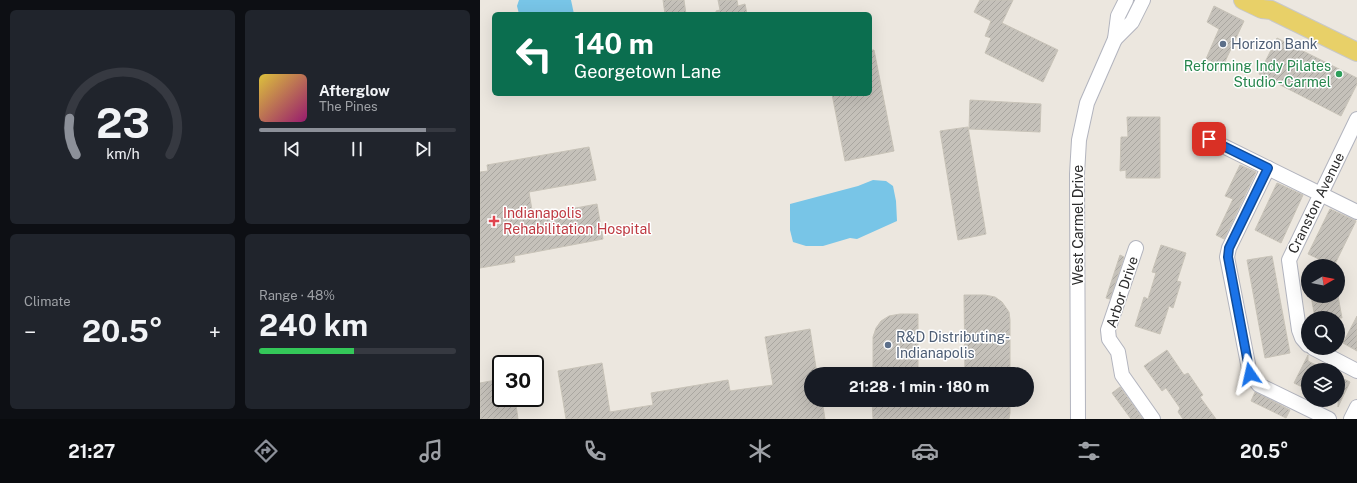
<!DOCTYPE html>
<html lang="en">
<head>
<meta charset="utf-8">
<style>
  :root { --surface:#171b24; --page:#20242c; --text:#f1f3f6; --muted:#9ea1a6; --line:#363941; --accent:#8c9099 }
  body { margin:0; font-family:"Public Sans",sans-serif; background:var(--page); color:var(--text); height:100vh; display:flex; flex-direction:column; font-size:15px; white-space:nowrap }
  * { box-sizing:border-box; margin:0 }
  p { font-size:13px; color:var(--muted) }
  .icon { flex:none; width:22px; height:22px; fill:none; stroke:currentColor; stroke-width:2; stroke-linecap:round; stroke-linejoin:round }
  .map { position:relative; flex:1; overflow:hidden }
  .details { display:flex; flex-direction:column; gap:10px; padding:10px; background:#0d0f14; width:480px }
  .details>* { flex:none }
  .guide { position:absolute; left:12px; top:12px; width:380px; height:84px; border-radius:6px; box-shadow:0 4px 16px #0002; background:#0b6e4f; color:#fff; overflow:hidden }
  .needle { width:26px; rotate:81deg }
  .fabs { position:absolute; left:821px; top:259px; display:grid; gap:8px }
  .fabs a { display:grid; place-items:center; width:44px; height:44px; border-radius:50%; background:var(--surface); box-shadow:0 4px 16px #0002; font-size:20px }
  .speed { position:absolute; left:12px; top:355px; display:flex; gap:8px; font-size:20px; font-weight:700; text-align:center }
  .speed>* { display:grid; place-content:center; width:52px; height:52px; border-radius:50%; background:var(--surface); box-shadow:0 4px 16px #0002; line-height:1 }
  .speed .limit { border:2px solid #111; border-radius:6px; background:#fff; color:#111 }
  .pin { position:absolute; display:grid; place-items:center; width:34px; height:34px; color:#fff; margin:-17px; border-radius:8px; box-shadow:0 2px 6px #0006 }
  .me { position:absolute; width:44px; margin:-22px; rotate:349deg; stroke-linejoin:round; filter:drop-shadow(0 0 3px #0008) }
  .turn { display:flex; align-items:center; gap:14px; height:84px; padding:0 16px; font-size:18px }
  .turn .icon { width:52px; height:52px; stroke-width:2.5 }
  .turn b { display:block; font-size:28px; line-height:34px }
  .big { font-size:30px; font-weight:700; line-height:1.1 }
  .details .card { flex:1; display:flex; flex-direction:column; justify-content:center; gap:6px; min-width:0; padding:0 14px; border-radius:6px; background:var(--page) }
  .details .dial { align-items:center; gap:0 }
  .dial svg { height:104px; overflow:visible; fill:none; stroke:var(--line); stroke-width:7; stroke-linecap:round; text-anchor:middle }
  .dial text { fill:var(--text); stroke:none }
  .song { display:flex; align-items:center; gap:12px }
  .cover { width:48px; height:48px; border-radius:6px; background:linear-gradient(135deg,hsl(50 70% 55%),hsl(320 70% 35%)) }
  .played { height:4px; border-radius:2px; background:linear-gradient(90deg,var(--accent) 85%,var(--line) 85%) }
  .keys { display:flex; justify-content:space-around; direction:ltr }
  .heat { display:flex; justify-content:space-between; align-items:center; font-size:22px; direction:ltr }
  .charge { height:6px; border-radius:3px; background:linear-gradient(90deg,#34c759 48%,var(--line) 0) }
  .details .tiles { flex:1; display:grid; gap:10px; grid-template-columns:repeat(2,1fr) }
  .trip { position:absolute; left:324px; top:367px; width:230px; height:40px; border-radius:20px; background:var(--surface); box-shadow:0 4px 16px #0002; font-weight:700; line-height:40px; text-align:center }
  .tab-bar { display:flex; height:64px; justify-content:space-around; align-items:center; background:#090b0e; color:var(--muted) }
  .tab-bar .icon { width:28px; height:28px }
  .tab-bar .active { color:var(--accent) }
  .tab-bar b { font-size:18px; color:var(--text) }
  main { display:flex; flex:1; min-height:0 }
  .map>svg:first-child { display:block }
  .water { fill:#78c5e7 }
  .building { fill:url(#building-hatch); stroke:#c8c3b8 }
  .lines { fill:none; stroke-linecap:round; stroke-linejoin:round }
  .minor-casing { stroke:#b2b4be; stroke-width:16 }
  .major-casing { stroke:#c8c8c8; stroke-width:20 }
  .minor { stroke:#fff; stroke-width:14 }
  .major { stroke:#e8d068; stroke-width:18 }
  .route-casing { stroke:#114b97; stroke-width:10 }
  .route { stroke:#1a73e8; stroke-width:7 }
  .service-dot { fill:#5c6f8a; stroke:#fff; stroke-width:1.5 }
  .leisure-dot { fill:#2e9e5b; stroke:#fff; stroke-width:1.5 }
  .health-dot { fill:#e0444e; stroke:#fff; stroke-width:1.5 }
  .labels { text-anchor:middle; stroke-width:3; stroke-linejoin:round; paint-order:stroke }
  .service-label { font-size:14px; fill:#4e5e75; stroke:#fff; text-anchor:start }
  .leisure-label { font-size:14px; fill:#27864d; stroke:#fff; text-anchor:end }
  .street-label { font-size:14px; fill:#2b2b2b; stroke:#fff }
  .health-label { font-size:14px; fill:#be3a42; stroke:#fff; text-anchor:start }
</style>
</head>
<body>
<main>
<section class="details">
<div class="tiles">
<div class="card dial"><svg viewBox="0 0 100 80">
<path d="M14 69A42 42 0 1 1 86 69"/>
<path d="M14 69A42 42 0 0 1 9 41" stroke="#8c9099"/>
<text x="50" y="56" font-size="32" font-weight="700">23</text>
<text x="50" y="72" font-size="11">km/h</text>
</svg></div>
<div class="card">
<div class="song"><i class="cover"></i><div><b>Afterglow</b><p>The Pines</p></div></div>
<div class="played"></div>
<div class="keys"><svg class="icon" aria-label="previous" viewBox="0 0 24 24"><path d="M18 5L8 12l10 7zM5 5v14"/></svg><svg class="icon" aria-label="pause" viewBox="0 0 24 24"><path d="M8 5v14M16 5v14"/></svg><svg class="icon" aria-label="next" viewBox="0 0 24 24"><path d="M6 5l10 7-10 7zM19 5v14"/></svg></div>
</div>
<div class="card"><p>Climate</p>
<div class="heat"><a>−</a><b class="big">20.5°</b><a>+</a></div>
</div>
<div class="card"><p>Range · 48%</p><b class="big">240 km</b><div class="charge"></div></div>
</div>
</section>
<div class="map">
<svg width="877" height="419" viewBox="0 0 877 419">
  <defs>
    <pattern id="building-hatch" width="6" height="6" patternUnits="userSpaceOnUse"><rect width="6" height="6" fill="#c5c1ba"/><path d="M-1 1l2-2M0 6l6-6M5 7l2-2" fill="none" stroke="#a9a6a0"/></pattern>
  </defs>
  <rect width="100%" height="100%" fill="#ece7df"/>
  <g class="water">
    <path d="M39,0H91L94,14H39L37,6Z"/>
    <path d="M393,180L406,181L413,186L416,201L417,221L377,239L370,238L343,246H326L313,242L310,230V204L378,186Z"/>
  </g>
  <g class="building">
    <path d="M183,0H204L206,14H185Z"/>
    <path d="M238,0H257L258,6L265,4L267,14H236V11L240,10Z"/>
    <path d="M500,0H533L522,23L578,50L563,82L505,53L511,38L505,36L511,21L494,12Z"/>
    <path d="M734,6L764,21L743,66L726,59L739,29L727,22Z"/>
    <path d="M797,38L877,78V84L861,116L779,74Z"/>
    <path d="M390,50H394L414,151L365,161L352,94H390Z"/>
    <path d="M490,100L561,104L560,132L489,129Z"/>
    <path d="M647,117H680V178H646V170L640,171L641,137H648Z"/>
    <path d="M488,127L506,234L478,240L460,131Z"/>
    <path d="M109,147L116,180L49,192L53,216L117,204L123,239L34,256L35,262L0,268V172L8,171L7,165Z"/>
    <path d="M760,165L776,172L744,239L736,235L753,199L745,196Z"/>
    <path d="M797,183L823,195L801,243L775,230Z"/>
    <path d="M850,209L876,221L854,266L828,254Z"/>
    <path d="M681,245L706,253L697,281L701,282L693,308L689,306L680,334L655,326L664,297L668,299L676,273L672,272Z"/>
    <path d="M640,255L644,257L630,299L626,298Z"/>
    <path d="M792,256L810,353L785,358L767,260Z"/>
    <path d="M484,295H505L515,297L522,302L529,312L530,320V374H485Z"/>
    <path d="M831,296H858L862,318H835Z"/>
    <path d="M420,314H438V374H393V337L396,328L401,321L409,316Z"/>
    <path d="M877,316V351L863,343Z"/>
    <path d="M330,329L337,374H331V400H342L345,419H86L78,371L122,363L130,412L173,405L171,393L248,380L250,391L293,385L285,337Z"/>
    <path d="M687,350L704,375L708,373L723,395L720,397L736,419H703L698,412L700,408L686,388L682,391L664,366Z"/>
    <path d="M828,355V361L846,370H828V390L814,383Z"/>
    <path d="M858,376L870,382L858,407Z"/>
    <path d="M21,379V398H35L38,419H0V383Z"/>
    <path d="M640,387L663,419H651L632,393Z"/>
    <path d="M775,392L810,410L806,418L771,401Z"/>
    <path d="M392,400H530V413L529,419H393Z"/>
  </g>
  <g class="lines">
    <defs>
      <g id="minor">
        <path d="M635,39L652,22L663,0"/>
        <path d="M729,139L877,212"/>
        <path d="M788,168L749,248L747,257L770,374L779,385L849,419"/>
        <path d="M656,248L628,330L629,339L638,352L642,375L673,419"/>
        <path d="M828,345L822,338L819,330L809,260L877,119"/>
        <path d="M833,348L877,371"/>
        <path d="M598,419L597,174L599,140L607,103L635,39L638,16L646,0"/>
        <path d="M871,419L877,407"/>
      </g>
      <path id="major" d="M763,0L782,9L791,10L877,52"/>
    </defs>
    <use href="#minor" class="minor-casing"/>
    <use href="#major" class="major-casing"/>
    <use href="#minor" class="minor"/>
    <use href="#major" class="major"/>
  </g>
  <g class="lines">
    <defs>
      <path id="route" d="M729,139L788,168L749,248L748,257L770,374"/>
    </defs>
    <use href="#route" class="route-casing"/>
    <use href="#route" class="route"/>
  </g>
  <g class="service-dot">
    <circle cx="743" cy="44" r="4"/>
    <circle cx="408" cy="345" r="4"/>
  </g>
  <circle class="leisure-dot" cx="859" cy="74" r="4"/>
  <path class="health-dot" d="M12 215h4v4h4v4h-4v4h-4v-4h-4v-4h4z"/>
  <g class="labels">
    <g class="service-label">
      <text x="751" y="49">Horizon Bank</text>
      <text x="416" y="342">R&amp;D Distributing-<tspan x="416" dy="16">Indianapolis</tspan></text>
    </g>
    <g class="leisure-label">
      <text x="851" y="71">Reforming Indy Pilates<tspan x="851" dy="16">Studio - Carmel</tspan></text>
    </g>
    <g class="street-label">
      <text transform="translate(836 203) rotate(-64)" y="5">Cranston Avenue</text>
      <text transform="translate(598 225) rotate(-90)" y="5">West Carmel Drive</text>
      <text transform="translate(642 292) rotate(-72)" y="5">Arbor Drive</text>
    </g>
    <g class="health-label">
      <text x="23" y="218">Indianapolis<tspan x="23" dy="16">Rehabilitation Hospital</tspan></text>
    </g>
  </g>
</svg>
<div class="fabs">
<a><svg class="needle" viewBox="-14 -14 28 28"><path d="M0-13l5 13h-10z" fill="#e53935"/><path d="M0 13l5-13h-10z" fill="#9ea1a6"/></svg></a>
<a><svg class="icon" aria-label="search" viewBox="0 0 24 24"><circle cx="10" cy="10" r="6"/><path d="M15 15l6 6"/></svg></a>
<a><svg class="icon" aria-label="layers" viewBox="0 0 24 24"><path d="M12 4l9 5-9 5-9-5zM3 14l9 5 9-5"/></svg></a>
</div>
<div class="speed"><div class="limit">30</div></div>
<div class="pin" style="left:729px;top:139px;background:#d93025"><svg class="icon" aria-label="arrive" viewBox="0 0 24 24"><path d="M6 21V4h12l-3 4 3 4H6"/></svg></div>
<svg class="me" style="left:770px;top:374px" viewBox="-20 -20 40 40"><path d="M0-17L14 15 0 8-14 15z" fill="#1a73e8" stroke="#fff" stroke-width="4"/></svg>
<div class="trip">21:28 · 1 min · 180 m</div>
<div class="guide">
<div class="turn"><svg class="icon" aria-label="left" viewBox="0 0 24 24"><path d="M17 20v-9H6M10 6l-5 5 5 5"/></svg><div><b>140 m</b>Georgetown Lane</div></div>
</div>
</div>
</main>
<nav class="tab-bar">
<b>21:27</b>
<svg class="icon active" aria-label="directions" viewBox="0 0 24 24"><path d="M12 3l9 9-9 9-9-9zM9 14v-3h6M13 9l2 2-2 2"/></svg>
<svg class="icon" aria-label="music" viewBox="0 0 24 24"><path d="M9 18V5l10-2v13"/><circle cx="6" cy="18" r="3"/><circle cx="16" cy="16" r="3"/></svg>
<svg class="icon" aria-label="phone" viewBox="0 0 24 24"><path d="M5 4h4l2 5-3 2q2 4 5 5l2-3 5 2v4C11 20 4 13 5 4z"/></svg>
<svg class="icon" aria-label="climate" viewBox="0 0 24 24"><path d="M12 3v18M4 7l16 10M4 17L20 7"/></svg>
<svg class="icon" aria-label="car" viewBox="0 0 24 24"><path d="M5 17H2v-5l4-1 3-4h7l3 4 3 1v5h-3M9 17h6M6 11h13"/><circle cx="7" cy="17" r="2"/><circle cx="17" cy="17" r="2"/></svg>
<svg class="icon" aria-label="filters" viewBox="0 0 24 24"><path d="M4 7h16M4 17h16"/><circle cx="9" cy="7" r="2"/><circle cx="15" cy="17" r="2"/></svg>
<b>20.5°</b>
</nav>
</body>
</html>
